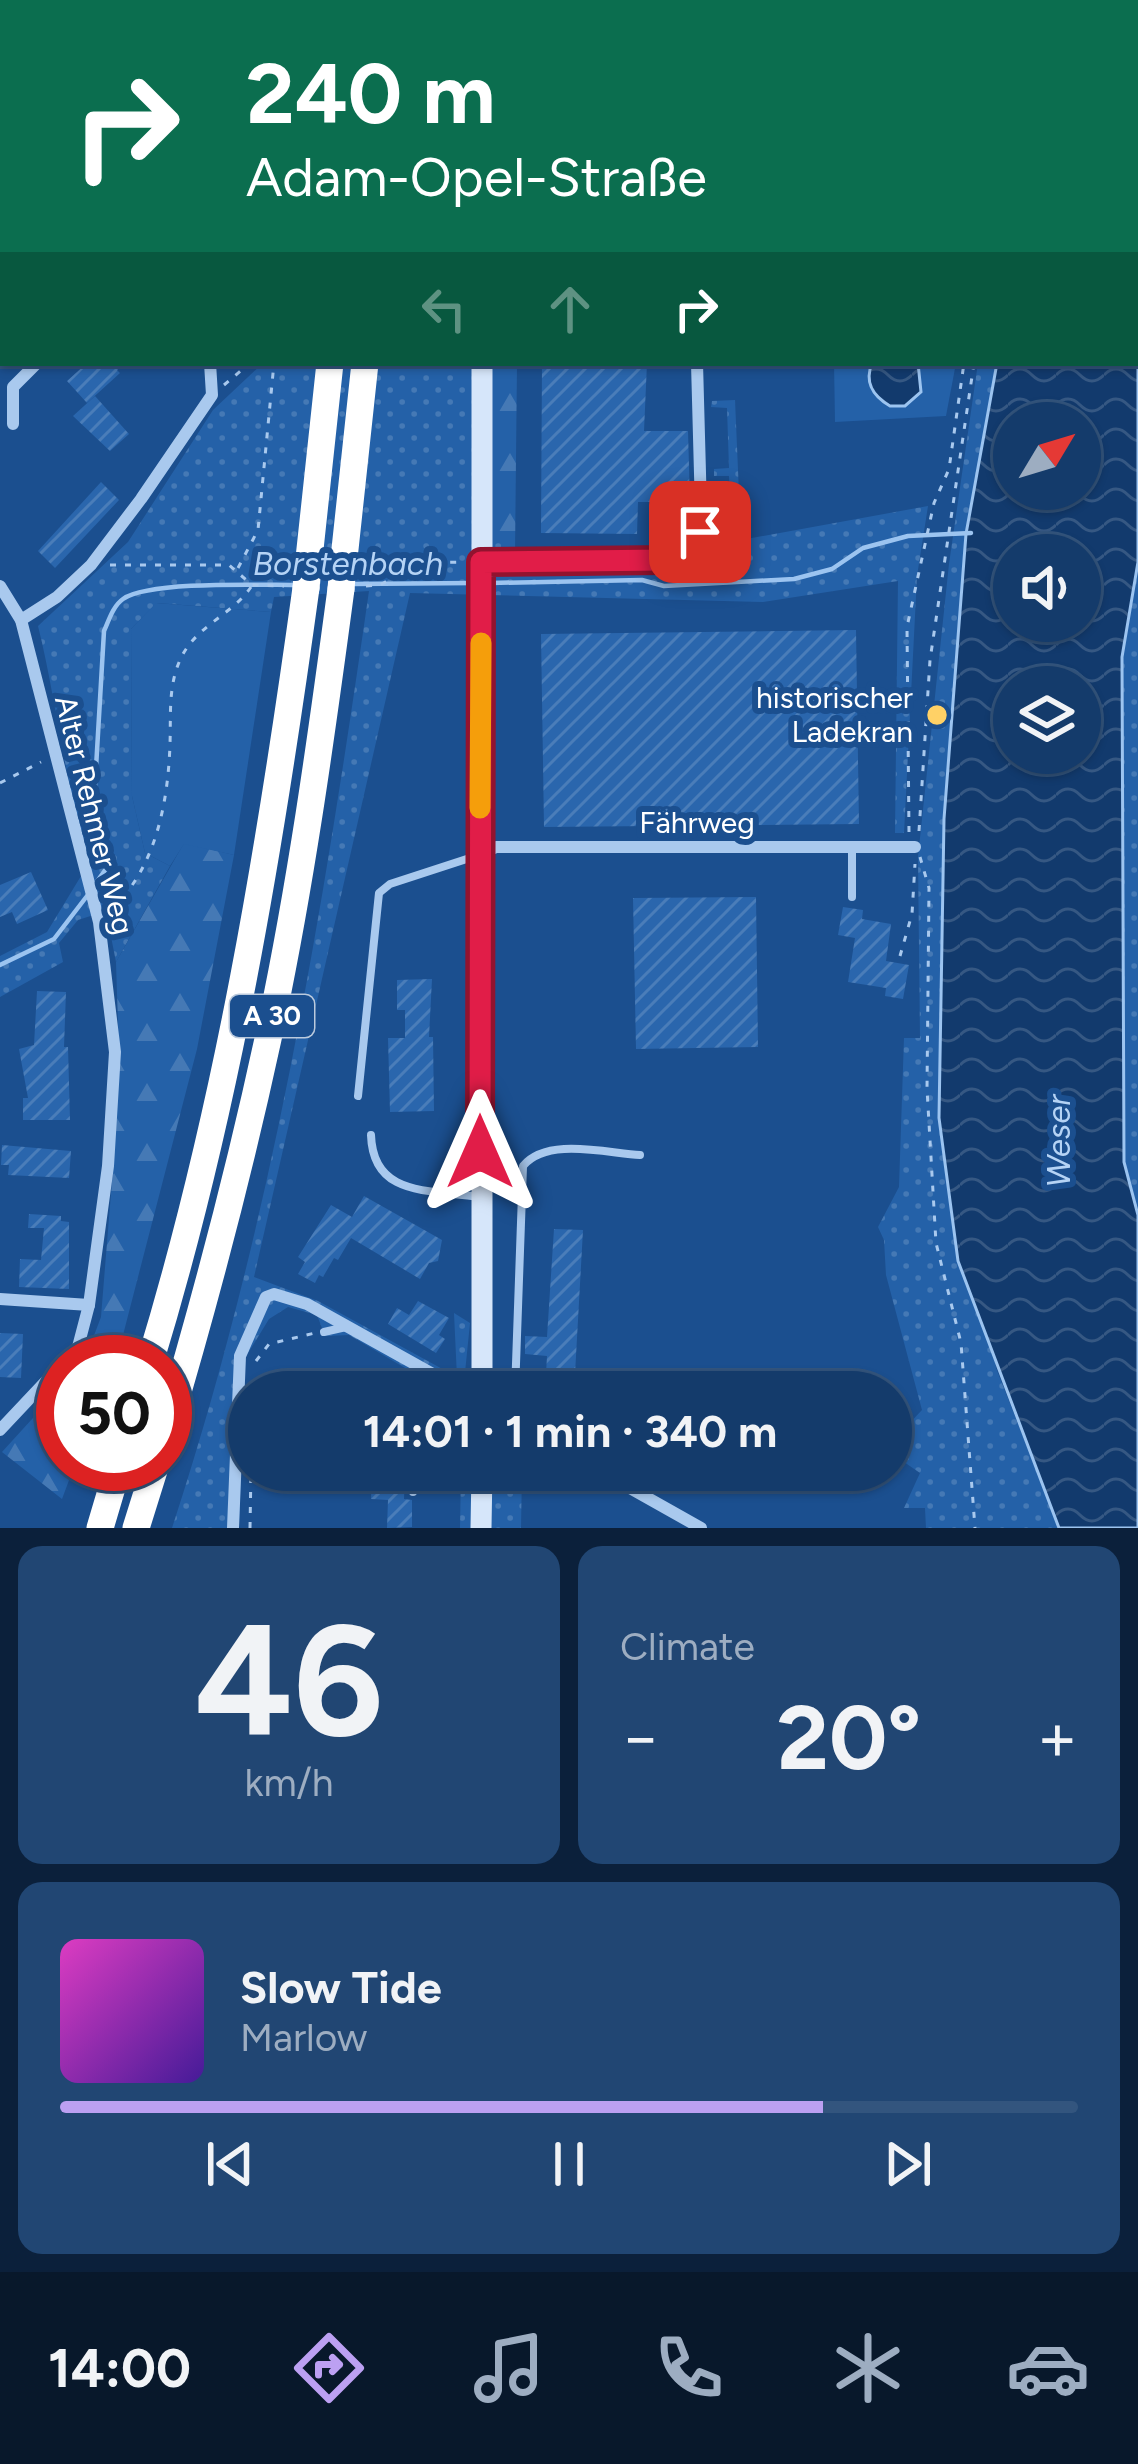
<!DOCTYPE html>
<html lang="en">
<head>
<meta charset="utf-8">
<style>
  :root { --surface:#143b6b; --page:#214673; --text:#f1f3f6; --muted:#9dadc1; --line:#33557e; --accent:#bca0f2 }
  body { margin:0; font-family:Figtree,sans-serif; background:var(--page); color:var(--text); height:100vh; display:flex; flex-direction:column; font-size:45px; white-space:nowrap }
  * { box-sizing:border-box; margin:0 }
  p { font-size:39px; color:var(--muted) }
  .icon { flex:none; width:66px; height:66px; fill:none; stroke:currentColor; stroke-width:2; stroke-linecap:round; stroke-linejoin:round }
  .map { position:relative; height:1528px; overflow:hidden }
  .side { display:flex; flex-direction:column; gap:18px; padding:18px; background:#0b203b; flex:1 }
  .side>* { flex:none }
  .banner { position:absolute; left:0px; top:0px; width:1140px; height:366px; box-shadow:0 3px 9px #0004,0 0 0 3px var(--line); background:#0b6e4f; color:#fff; overflow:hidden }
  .needle { width:78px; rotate:52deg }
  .controls { position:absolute; left:993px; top:402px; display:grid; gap:24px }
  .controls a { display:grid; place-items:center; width:108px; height:108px; border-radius:50%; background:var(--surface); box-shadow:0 3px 9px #0004,0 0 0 3px var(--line); font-size:60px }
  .speed { position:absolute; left:36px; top:1335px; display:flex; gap:24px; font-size:60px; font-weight:700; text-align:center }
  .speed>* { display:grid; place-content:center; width:156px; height:156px; border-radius:50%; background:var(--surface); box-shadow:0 3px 9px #0004,0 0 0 3px var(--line); line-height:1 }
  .speed .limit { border:18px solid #d22; background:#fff; color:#111 }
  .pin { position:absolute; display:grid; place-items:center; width:102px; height:102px; color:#fff; margin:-51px; border-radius:24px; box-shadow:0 6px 18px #0006 }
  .me { position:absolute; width:132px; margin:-66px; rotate:0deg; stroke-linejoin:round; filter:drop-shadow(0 0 9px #0008) }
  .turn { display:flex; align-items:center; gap:42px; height:252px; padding:0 48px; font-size:54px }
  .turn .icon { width:156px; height:156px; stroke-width:2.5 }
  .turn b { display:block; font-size:84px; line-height:102px }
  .lanes { display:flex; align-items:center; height:114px; padding:0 48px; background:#0003; justify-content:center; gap:60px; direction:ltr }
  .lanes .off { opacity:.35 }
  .big { font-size:90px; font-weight:700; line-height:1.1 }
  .side .tile { flex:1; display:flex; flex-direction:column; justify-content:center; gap:18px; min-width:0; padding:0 42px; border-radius:24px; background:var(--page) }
  .side .dial { align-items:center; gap:0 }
  .dial b { font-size:156px; line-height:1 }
  .song { display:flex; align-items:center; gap:36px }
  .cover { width:144px; height:144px; border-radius:18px; background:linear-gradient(135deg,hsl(310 70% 55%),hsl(260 70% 35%)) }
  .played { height:12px; border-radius:6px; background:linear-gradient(90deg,var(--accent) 75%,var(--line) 75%) }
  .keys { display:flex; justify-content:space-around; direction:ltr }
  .heat { display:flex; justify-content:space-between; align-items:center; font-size:66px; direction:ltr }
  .side .tiles { flex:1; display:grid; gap:18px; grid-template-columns:1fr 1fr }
  .tile:last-child { grid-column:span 2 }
  .trip { position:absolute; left:228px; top:1371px; width:684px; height:120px; border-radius:60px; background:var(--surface); box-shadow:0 3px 9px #0004,0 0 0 3px var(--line); font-weight:700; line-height:120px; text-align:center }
  .tab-bar { display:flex; height:192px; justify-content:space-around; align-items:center; background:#08182b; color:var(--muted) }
  .tab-bar .icon { width:84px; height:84px }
  .tab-bar .on { color:var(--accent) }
  .tab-bar b { font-size:54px; color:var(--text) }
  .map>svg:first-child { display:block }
  .grass { fill:url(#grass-dots) }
  .forest { fill:url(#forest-firs) }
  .green { fill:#2461a8 }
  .water { fill:url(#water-waves); stroke:#9cc4f0; stroke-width:3; fill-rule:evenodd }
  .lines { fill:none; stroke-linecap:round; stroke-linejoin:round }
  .stream { stroke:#9cc4f0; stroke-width:4.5 }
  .building { fill:url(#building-hatch) }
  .path { stroke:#a9c9ee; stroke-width:3; stroke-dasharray:6 9; stroke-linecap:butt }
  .lane { stroke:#a9c9ee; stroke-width:8 }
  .street { stroke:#a9c9ee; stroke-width:12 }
  .secondary { stroke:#d6e6fa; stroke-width:21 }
  .highway { stroke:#fff; stroke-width:27 }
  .highway-bridge { stroke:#fff; stroke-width:27 }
  .route-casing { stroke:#92132f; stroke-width:30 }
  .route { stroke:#e11d48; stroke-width:21 }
  .slow { stroke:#f59e0b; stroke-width:21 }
  .poi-dot { fill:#ffd166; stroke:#1b4f8f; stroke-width:4.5 }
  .labels { text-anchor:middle; stroke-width:12; stroke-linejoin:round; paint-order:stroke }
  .shield { fill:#1b4f8f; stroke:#bbcadd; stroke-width:3 }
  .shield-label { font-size:27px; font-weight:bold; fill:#fff }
  .poi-label { font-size:30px; fill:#fff; stroke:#1b4f8f; text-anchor:end }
  .street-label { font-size:30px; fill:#fff; stroke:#1b4f8f }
  .water-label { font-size:33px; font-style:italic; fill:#b5d3f5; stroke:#1b4f8f }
</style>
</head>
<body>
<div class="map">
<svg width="1138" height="1528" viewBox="0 0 1138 1528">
  <defs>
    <pattern id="grass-dots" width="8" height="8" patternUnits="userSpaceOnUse" patternTransform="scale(3)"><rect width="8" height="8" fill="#2461a8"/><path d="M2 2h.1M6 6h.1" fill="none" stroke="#4579b5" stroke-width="1.8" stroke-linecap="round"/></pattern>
    <pattern id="forest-firs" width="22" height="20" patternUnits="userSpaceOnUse" patternTransform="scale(3)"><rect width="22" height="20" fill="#2461a8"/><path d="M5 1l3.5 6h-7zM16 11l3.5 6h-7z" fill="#4579b5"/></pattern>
    <pattern id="water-waves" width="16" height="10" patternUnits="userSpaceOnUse" patternTransform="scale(3)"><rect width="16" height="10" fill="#123a6d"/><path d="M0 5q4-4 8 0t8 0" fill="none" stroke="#365883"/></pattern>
    <pattern id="building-hatch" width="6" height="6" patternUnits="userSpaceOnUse" patternTransform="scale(3)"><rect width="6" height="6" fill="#2a66ad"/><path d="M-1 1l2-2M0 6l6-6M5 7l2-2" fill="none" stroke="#4a7db9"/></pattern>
  </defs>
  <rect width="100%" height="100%" fill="#1b4f8f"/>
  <g class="grass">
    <path d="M263,363H491L509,549L515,552L516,565C551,566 671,575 693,555C709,540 708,522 709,502L730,501L729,476H714V469L729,468L727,408L711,407L712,401L735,400L741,540L928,506L917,576L904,833H895L898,581L763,602L410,593L254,1277L318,1301L457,1377L454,1313L470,1323L463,1392H446L349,1335L325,1336L317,1315L288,1307L269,1319L245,1358L239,1528H172C273,1220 323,911 369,591L274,597L271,612L157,603L131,629L132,796L145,853L170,866L116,962L106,911L78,920L59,943L63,962L0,997V956L47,932L81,876L94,867C64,792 58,705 38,626L128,542L213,410Z"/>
    <path d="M978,363H997L966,534L944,819L996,1368L1059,1528H926L925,1508H904L920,1473L891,1453V1443L922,1410L886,1275L884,1240L878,1227L899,1187L904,1038H920L918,857L949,564Z"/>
    <path d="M1138,562V1215L1124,1162L1122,657Z"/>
    <path d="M461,1470H522L521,1528H460Z"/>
  </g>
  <g class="forest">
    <path d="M491,363H517L515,552L499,542L492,528Z"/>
    <path d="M184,843L234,855L197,1049L116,1362H84L101,1317L113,1169L119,1054L116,962Z"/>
    <path d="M63,1385V1464H75L62,1499L2,1452Z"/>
  </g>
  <g class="green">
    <path d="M834,363H956L946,416L835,422Z"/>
    <path d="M156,603L271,612L234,855L184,844L170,866L145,853L132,796L131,629Z"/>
  </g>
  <g class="water">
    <path d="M1060,0H1138V562L1122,657L1124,1162L1138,1215V1528H1059L958,1261L939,1118L944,819L966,534L997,363H1137V3H1060ZM1014,423H1080V489H1014ZM1014,555H1080V621H1014ZM1014,687H1080V753H1014Z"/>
    <path d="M872,363H918L921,392L905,406H890C873,396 864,383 872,363Z"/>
  </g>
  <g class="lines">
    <g class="stream">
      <path d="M491,583L642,580L664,586L794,579L832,569L863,548L908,536L971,533"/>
      <path d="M353,584L474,583"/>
      <path d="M93,887L111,862L98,814L95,785L104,631C109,620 113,606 123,599C149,581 258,585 294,585"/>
      <path d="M0,965L54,939L87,896"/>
    </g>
  </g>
  <g class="building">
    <path d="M87,363H125L117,370L120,373L87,403L67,381Z"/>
    <path d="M542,363H647L644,431H688L690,502H638L637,534L541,533Z"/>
    <path d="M95,396L129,434L110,451L73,416Z"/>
    <path d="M101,482L119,500L55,568L38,551Z"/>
    <path d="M856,630L859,824L544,827L541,634Z"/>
    <path d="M31,872L48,910L17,924L12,912L0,917V885Z"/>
    <path d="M756,897L758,1047L636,1049L633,898Z"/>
    <path d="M843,907L863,910L862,919L891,924L886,961L909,965L903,999L885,996L886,988L848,982L855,938L838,935Z"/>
    <path d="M432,979L429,1037H433L434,1111L390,1112L388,1038H405V1010H397V980Z"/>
    <path d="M37,991L66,992L64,1047H68L70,1120H23V1098H28L19,1049L34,1045Z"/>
    <path d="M2,1145L71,1151L69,1178L8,1175L9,1165H1Z"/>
    <path d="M364,1196L442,1240L438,1261L429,1263L420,1279L351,1238L338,1260L334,1258L323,1277L319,1275L315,1283L298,1274L305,1262L298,1257L331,1205L352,1217Z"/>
    <path d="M29,1214L61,1216V1221L69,1222V1289L19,1287L20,1259L41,1260L44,1228H28Z"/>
    <path d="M554,1229L583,1230L574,1392H545L547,1356L525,1354V1336L547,1337Z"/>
    <path d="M418,1301L449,1318L439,1335L445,1339L436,1353L388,1324L397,1308L409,1315Z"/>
    <path d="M0,1333L23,1334L21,1378L0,1377Z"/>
    <path d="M372,1470H405L404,1499L412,1500V1527L387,1528L388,1500L371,1499Z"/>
  </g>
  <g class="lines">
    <g class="path">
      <path d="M1017,3V0"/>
      <path d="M1026,3V0"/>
      <path d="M224,385L250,363"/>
      <path d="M110,565H229L252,585L284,586"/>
      <path d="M238,568L258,530L274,363"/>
      <path d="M366,586L380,585L419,563L464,562"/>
      <path d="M0,783L41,762"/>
      <path d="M919,831L930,660L974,363"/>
      <path d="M909,832L907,627L934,503L949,469L964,363"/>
      <path d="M920,857L929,888L927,1089L936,1243L961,1343L975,1528"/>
      <path d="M113,908C156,866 168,803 170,744C171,715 168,687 180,660C195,626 231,616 251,587"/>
      <path d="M900,956L912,914L915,864"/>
      <path d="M256,1361L269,1344L315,1333"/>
      <path d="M250,1528L251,1470"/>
    </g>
    <g class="lane">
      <path d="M0,80L3,76"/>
      <path d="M852,848V897"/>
      <path d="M358,1096L379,893L390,884L479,855"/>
      <path d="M371,1135C373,1198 431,1189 479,1197"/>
      <path d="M324,1332L346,1327"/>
      <path d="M416,1392V1366"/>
      <path d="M515,1392L523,1166C547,1137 606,1153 640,1155"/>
      <path d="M413,1492V1470"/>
    </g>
    <g class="street">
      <path d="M95,0L98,3"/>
      <path d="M0,154L3,157"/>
      <path d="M13,424V387L37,363"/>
      <path d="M481,562L665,560C694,553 700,538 701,510L697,363"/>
      <path d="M0,586L21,620L99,922L115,1052L108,1166L89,1305L78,1347L64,1362"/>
      <path d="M21,620L57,597L91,565L141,499L212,395L210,363"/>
      <path d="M480,854L496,847H915"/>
      <path d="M0,1299L89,1305"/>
      <path d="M0,1430L63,1363"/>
      <path d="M598,1470L701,1528"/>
      <path d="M233,1528L240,1356L266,1297L274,1294L307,1304L465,1392"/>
    </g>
    <g class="secondary">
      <path d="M466,0V3"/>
      <path d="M482,363V1392"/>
      <path d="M481,1528L482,1470"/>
    </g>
    <g class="highway">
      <path d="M365,3V0"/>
      <path d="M399,3V0"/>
      <path d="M502,3L503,0"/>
      <path d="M307,577L330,363"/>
      <path d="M342,577L365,363"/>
      <path d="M150,1362C227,1110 270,849 306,588"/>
      <path d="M165,1436C204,1305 239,1173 268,1039C300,891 321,739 341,589"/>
      <path d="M100,1528L119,1464"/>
      <path d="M136,1528L156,1464"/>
    </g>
    <g class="highway-bridge">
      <path d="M306,588L307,577"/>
      <path d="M341,589L342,577"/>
    </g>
  </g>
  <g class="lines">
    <defs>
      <path id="route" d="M480,1152L481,562L665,560C683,556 694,549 700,532"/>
    </defs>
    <use href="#route" class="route-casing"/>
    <use href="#route" class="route"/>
    <path class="slow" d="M480,808L481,643"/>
  </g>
  <circle class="poi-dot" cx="937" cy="715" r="12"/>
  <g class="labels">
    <rect class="shield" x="230" y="995" width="84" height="42" rx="9"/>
    <g class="shield-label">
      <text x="272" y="1025">A 30</text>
    </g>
    <g class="poi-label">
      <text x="913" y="708">historischer<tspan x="913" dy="34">Ladekran</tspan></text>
    </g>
    <g class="street-label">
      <text transform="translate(94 815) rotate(76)" y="10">Alter Rehmer Weg</text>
      <text x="697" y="833">Fährweg</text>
    </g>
    <g class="water-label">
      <text x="348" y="575">Borstenbach</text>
      <text transform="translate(1058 1141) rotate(-90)" y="12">Weser</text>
    </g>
  </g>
</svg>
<div class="controls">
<a><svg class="needle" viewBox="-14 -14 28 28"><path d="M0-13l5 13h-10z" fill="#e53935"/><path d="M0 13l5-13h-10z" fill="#9dadc1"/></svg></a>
<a><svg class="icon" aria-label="sound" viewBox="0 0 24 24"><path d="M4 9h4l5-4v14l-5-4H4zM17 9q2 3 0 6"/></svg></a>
<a><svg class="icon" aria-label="layers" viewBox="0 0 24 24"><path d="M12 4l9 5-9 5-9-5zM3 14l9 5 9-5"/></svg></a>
</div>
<div class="speed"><div class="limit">50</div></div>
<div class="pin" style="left:700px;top:532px;background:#d93025"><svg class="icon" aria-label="arrive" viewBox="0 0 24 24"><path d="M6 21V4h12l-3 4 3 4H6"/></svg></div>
<svg class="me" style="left:480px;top:1152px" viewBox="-20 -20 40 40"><path d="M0-17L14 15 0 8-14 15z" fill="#e11d48" stroke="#fff" stroke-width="4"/></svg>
<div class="trip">14:01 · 1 min · 340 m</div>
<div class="banner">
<div class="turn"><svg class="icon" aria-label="right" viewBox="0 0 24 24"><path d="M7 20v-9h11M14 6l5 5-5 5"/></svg><div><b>240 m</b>Adam-Opel-Straße</div></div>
<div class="lanes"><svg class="icon off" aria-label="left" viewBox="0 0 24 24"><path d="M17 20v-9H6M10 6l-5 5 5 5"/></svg><svg class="icon off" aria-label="ahead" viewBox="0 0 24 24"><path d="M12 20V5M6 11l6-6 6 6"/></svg><svg class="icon" aria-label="right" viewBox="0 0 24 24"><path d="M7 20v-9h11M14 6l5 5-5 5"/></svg></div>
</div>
</div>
<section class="side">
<div class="tiles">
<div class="tile dial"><b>46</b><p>km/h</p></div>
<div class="tile"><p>Climate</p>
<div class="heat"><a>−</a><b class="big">20°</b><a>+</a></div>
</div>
<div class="tile">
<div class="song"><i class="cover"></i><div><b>Slow Tide</b><p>Marlow</p></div></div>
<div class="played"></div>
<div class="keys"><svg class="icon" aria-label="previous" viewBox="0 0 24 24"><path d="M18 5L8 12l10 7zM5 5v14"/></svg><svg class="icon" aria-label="pause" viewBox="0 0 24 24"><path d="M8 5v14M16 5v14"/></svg><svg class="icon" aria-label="next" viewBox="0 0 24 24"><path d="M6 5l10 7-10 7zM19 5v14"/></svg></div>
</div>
</div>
</section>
<nav class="tab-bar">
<b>14:00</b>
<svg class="icon on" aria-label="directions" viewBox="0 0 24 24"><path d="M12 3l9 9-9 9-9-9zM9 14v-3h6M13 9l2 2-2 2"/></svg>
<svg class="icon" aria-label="music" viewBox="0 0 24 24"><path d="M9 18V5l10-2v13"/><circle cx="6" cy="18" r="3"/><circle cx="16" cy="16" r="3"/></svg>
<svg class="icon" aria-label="phone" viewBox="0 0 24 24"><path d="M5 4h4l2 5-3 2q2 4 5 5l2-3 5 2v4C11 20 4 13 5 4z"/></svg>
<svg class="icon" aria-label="climate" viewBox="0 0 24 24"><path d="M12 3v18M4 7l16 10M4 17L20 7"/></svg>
<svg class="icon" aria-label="car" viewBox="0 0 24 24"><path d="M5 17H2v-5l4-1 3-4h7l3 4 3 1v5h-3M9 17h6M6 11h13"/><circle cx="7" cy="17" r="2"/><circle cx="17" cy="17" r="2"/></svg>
</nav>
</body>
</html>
